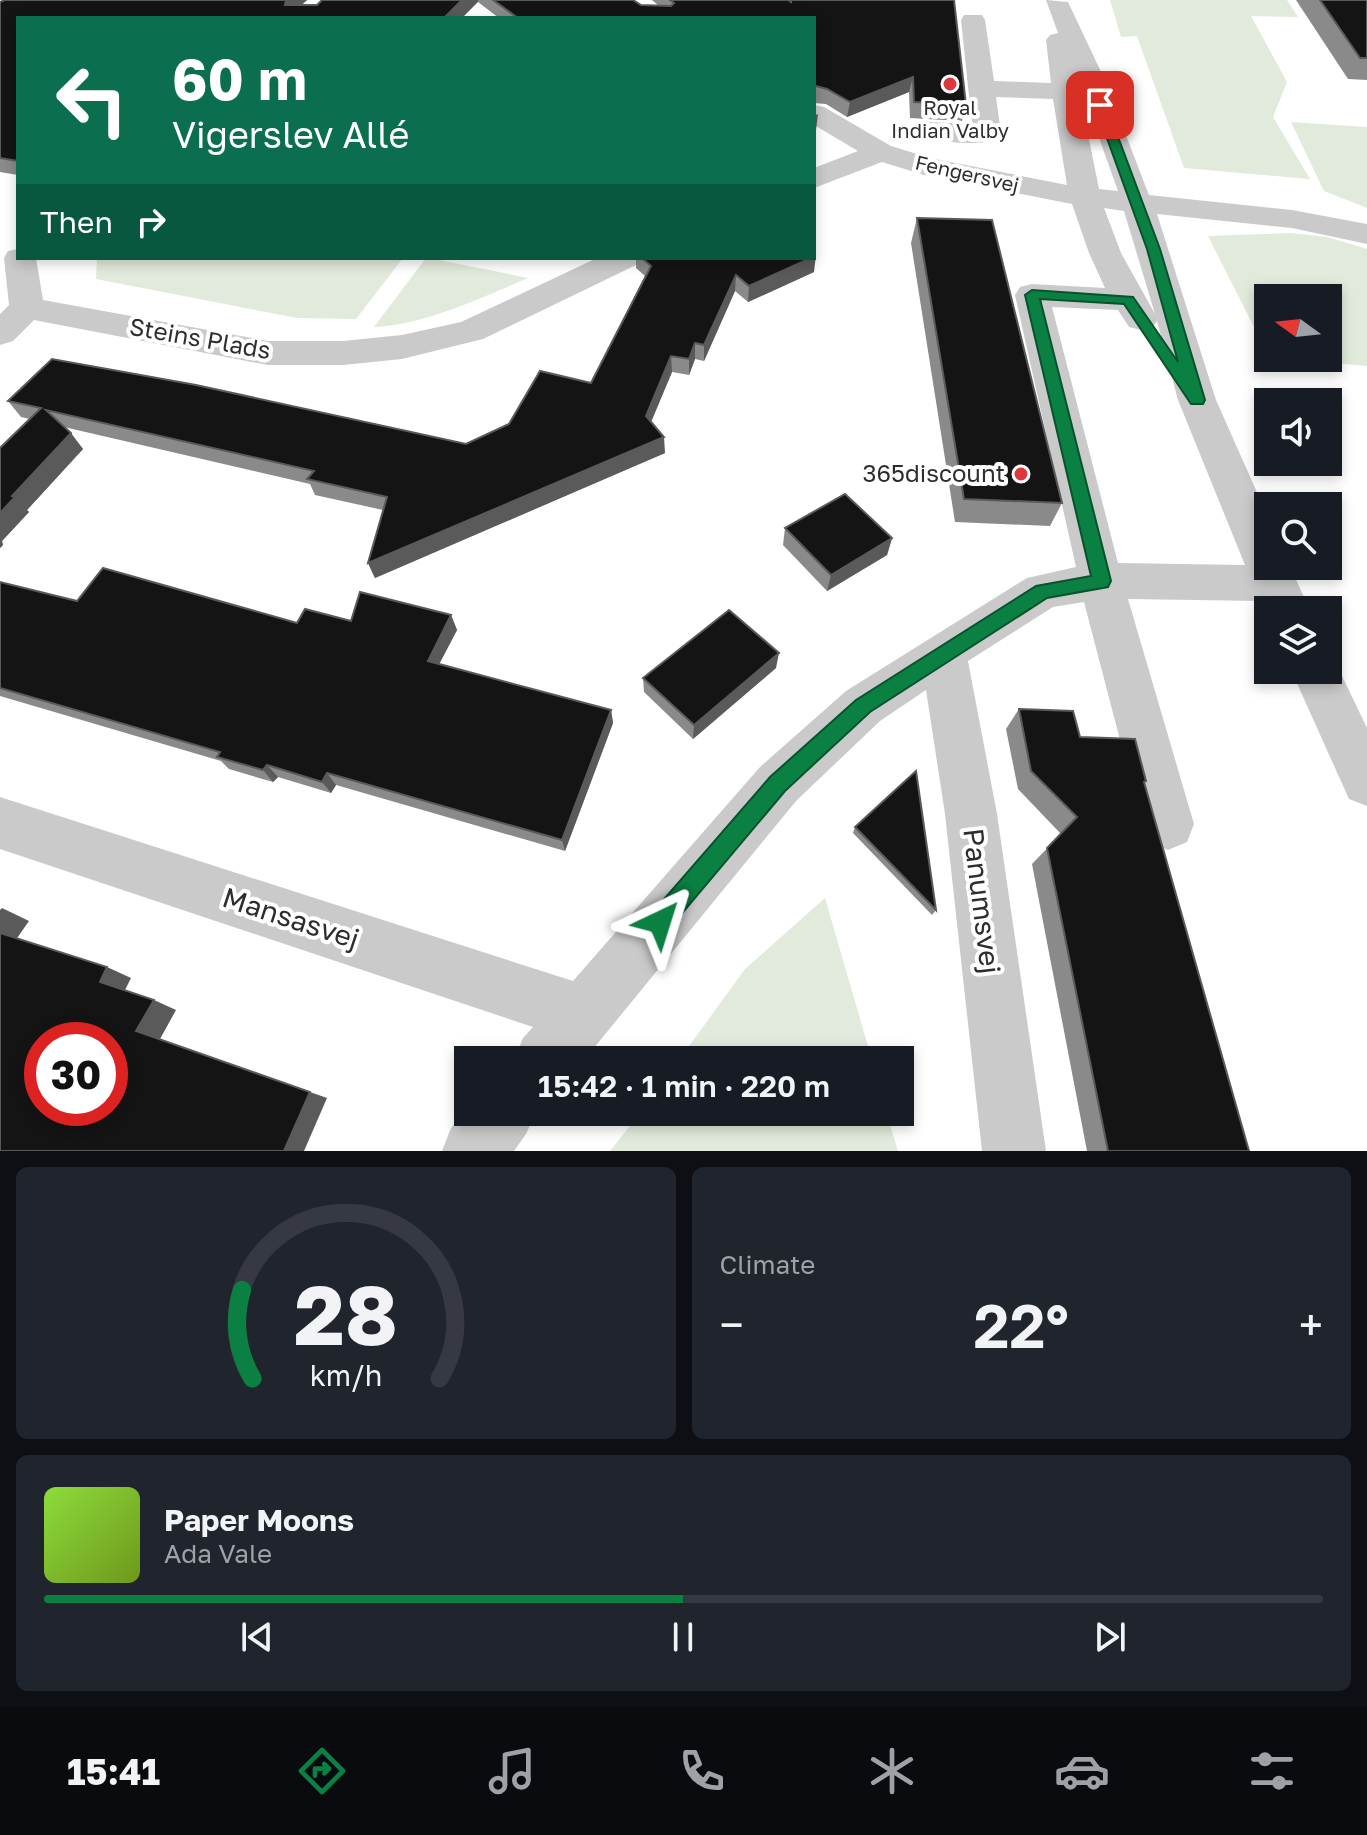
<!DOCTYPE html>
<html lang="en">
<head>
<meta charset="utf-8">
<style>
  :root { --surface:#171b24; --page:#20242c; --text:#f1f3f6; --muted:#9ea1a6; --line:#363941; --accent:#0b8043 }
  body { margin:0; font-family:"Golos Text",sans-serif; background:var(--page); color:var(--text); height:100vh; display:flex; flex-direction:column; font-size:30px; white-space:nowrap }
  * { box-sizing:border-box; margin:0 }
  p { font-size:26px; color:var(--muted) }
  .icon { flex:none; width:44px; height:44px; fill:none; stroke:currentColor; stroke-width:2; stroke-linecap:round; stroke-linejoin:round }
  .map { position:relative; height:1151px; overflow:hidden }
  .sheet { display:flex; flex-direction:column; gap:16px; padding:16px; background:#0d0f14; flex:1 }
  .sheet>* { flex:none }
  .banner { position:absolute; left:16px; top:16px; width:800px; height:244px; border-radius:0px; box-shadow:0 4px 12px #0003; background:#0b6e4f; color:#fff; overflow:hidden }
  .needle { width:52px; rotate:285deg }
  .controls { position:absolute; left:1254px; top:284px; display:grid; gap:16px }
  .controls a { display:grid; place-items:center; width:88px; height:88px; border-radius:0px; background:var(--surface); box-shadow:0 4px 12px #0003; font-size:40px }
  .speed { position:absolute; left:24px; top:1022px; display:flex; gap:16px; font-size:40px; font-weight:700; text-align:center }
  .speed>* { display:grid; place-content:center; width:104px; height:104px; border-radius:50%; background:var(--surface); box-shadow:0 4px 12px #0003; line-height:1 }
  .speed .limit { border:12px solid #d22; background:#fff; color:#111 }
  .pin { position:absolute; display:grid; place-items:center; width:68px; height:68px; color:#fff; margin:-34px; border-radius:16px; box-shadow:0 4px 12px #0006 }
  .me { position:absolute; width:88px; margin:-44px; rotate:41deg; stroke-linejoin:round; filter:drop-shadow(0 0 6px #0008) }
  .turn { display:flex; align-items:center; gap:28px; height:168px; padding:0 24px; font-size:36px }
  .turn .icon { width:104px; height:104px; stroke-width:2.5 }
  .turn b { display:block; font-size:56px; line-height:68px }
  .then { display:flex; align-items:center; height:76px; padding:0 24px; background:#0003; gap:16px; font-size:30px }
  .big { font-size:60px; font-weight:600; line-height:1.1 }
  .sheet .tile { flex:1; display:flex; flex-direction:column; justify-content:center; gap:12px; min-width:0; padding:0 28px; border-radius:12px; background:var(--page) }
  .sheet .dial { align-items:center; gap:0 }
  .dial svg { height:208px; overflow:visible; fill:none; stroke:var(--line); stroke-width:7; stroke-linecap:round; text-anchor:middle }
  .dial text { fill:var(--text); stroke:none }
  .song { display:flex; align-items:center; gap:24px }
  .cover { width:96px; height:96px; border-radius:12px; background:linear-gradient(135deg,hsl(90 70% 55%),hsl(80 70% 35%)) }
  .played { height:8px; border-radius:4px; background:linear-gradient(90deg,var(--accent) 50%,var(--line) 50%) }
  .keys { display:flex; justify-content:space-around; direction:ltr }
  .heat { display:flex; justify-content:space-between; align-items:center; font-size:44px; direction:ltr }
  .sheet .tiles { flex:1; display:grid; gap:16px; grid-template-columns:1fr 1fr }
  .tile:last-child { grid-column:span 2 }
  .trip { position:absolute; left:454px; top:1046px; width:460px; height:80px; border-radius:0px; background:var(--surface); box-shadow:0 4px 12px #0003; font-weight:600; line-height:80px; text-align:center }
  .tab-bar { display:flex; height:128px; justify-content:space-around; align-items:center; background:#090b0e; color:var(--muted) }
  .tab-bar .icon { width:56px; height:56px }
  .tab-bar .active { color:var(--accent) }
  .tab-bar b { font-size:36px; color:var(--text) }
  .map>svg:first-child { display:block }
  .green { fill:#e2eadb }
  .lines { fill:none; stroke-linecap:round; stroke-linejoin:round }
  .minor { fill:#cacaca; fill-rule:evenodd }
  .wall { fill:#8a8a8a }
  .shaded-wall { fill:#5a5a5a }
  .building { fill:#141414; stroke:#5a5a5a; stroke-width:2; fill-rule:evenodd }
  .route { fill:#0b8043; stroke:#07532c; stroke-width:2 }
  .poi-dot { fill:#dc373d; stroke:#fff; stroke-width:3 }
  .labels { text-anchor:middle; stroke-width:8; stroke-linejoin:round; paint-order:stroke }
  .far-poi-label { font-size:20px; fill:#2d2d2d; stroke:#fff }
  .far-street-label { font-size:20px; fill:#2d2d2d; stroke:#fff }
  .street-label { font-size:24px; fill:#2d2d2d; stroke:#fff }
  .poi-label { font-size:24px; fill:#2d2d2d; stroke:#fff; text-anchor:end }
  .near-street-label { font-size:28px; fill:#2d2d2d; stroke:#fff }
</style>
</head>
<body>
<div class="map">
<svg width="1367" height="1151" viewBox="0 0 1367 1151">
  <rect width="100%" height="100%" fill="#fff"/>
  <g class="green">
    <path d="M1110,0H1287L1298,17L1251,16L1287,82L1273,117L1310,179L1184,168L1137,36L1121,37Z"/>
    <path d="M1291,122L1367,127V208L1324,191Z"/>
    <path d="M1291,233L1327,237L1367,249V366L1277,358H1328V298H1268V355L1208,236Z"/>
    <path d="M97,258H403L356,319L297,318L96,279Z"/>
    <path d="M426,258H429L528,278C480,298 427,324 374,327Z"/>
    <path d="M825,898L872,1060H679L745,969Z"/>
    <path d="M641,1112H886L898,1151H610Z"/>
  </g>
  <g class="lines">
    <g class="minor">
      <path d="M1046,0L1068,2L1103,76L1149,195L1292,210L1367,224V244L1292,228L1157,214L1216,400L1268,517V566H1290L1307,604L1304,610H1268V617L1260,601L1128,599L1194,824L1187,842L1168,850L1149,842L1142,824L1084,602L1053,607L968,661L997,814L1046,1151H982L945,814L926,690L880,721L796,801L584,1060H514L523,1038L533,1027L0,849V797L573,981L760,767L846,691L1027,578L1076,567L1015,295L1020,287L1032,284L1105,288L1089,253L1072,204L924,175L882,162L814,188V168L858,151L814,125V105L824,107L891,146L930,158L1067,185L1053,99L996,97L1001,134L997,140C974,146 940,142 917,136L913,130L917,124L927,122L972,124L961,20L964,15H982L985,20L994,81L1051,83L1046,40L1050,35L1058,33ZM1076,74L1077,76L1118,191L1099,189ZM1104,208L1124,211L1155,314L1121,253ZM1052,307L1118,310L1129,327L1141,330L1153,327L1157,321L1178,400L1245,565L1118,563Z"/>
      <path d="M18,249V258H36L43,300L268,341H343L402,335L461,322L597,258H640L636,265L483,339L402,359L343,365H268L34,320L13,341L0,345V314L9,305L4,258L8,251Z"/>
      <path d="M1328,654L1332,655L1367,728V806L1349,799L1291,670H1328Z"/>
      <path d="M468,1107V1112H536L526,1134L514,1151H442L451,1128Z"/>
    </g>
  </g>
  <g class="wall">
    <path d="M5,0H307L301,5H317L322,0H633L641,5L659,6L652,0H788L966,105L962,121L910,118L909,92L847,117L826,104L814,103V18H499L478,2L18,18V175L0,172V2Z"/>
    <path d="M1296,0H1367V80L1348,79Z"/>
    <path d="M917,218L1062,503L1050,526L955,522L911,243Z"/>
    <path d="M636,258H814V272L748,302L735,291L704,361L695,359L689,375L672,372L651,421L665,453L375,578L368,563L383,510L315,495L310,484L64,427L83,449L27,510L29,512L2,541L3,545L0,548L30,419L21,417L8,401L466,444L509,424L591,383L645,276L636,268Z"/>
    <path d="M785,528L892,538L887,555L827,591L783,545Z"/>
    <path d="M0,582L77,601L297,623L451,615L457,630L439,664L611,710L613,723L565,851L336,785L331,793L278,777L273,782L229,769L221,761L0,696Z"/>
    <path d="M776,668L693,739L644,692L643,678Z"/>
    <path d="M1019,709L1080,737L1144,783L1249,1151H1087L1032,864L1061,834L1018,789L1006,729Z"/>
    <path d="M855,827L936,910L932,915L853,833Z"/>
  </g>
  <g class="shaded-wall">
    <path d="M286,0H307L290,16L285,5Z"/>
    <path d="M462,0H478V2L462,18H444Z"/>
    <path d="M913,77L909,92L847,117L850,102Z"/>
    <path d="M818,114L816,130L814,131V116Z"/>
    <path d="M816,255L814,272L748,302L749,286L811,258H814V257Z"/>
    <path d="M736,275L735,291L704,361V345Z"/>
    <path d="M695,343V359L689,375V359Z"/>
    <path d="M671,356L672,372L647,432L646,416Z"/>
    <path d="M71,433L83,449L27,510L29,512L2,541L3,545L0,548V513L12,496Z"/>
    <path d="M664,437L665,453L375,578L368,563Z"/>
    <path d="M892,538L887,555L827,591L831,575Z"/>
    <path d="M451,615L457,630L434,674L428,661Z"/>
    <path d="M779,653L776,668L693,739L694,725Z"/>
    <path d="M611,710L613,723L565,851L562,840Z"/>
    <path d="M267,765L278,777L273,782L263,770Z"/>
    <path d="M327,773L336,785L331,793L322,782Z"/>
    <path d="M2,908L29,921L15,941L0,934V910Z"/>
    <path d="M107,967L131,978L124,992L100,982Z"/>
    <path d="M154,1000L176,1010L160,1039L136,1031Z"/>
    <path d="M310,1092L327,1098L304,1151H284Z"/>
  </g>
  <g class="building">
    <path d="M5,0H286L285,5H317L322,0H462L444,18H18V161L0,158V2Z"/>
    <path d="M493,0H633L641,5L671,6L674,3L670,0H788L791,2V0H954L966,105L914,102L913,77L850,102L827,89L816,86L814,88V18H518Z"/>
    <path d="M1320,0H1367V58H1360Z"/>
    <path d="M917,218L992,220L1062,503L964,499Z"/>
    <path d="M642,258H811L749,286L736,275L704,345L695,343L689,359L671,356L646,416L664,437L368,563L387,497L307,479L314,471L46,410L71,433L12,496L15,497L0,513V448L41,408L8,401L52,359L196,385L466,444L509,424L540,371L591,383L651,266Z"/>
    <path d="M845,494L892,538L831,575L785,528Z"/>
    <path d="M103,568L297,623L305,609L351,621L360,592L451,615L428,661L611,710L562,840L327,773L322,782L267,765L263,770L217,757L220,752L0,688V582L77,601Z"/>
    <path d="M729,610L779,653L694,725L643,678Z"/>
    <path d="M1019,709L1073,711L1080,737L1135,739L1146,781L1144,782L1249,1151H1108L1047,848L1077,817L1031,771Z"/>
    <path d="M916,771L936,910L855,827Z"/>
    <path d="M0,933L107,967L100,982L154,1000L136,1031L310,1092L284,1151H0ZM42,1040H110V1108H42Z"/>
  </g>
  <path class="route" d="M1100,101L1106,105L1160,249L1205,400L1203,404H1191L1124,304L1040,299L1111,581L1108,587L1047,598L870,712L785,791L668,930L660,933L652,930L648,922L652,913L770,777L856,700L1036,586L1091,576L1025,295L1032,290L1133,297L1178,362L1147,249L1095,105Z"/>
  <g class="poi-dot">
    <circle cx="950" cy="84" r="8"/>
    <circle cx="1021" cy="474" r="8"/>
  </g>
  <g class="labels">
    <g class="far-poi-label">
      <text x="950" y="115">Royal<tspan x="950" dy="23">Indian Valby</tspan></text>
    </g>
    <g class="far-street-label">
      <text transform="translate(967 174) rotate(13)" y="7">Fengersvej</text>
    </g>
    <g class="street-label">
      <text transform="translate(200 339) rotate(10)" y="8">Steins Plads</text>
    </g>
    <g class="poi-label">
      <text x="1005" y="482">365discount</text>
    </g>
    <g class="near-street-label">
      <text transform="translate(982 901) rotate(83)" y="10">Panumsvej</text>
      <text transform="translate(291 918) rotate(18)" y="10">Mansasvej</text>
    </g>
  </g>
</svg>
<div class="controls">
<a><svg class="needle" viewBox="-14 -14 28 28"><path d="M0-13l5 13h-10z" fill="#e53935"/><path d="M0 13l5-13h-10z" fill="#9ea1a6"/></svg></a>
<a><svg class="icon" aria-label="sound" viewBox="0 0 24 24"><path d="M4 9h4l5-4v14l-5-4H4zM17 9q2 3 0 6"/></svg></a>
<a><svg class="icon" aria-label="search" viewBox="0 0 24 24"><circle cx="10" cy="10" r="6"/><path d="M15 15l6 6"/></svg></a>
<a><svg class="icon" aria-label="layers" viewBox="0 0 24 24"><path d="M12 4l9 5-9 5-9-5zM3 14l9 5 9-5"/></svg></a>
</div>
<div class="speed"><div class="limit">30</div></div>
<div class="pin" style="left:1100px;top:105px;background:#d93025"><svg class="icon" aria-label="arrive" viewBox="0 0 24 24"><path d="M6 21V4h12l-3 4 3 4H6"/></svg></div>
<svg class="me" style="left:660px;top:922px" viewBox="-20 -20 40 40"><path d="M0-17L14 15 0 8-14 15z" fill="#0b8043" stroke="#fff" stroke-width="4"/></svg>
<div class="trip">15:42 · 1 min · 220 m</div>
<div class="banner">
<div class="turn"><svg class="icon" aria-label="left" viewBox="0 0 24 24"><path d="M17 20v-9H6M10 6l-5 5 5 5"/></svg><div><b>60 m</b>Vigerslev Allé</div></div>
<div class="then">Then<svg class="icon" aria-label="right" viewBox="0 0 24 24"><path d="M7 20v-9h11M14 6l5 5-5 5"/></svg></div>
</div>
</div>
<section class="sheet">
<div class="tiles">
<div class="tile dial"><svg viewBox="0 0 100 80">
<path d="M14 69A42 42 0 1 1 86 69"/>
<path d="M14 69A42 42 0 0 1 10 35" stroke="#0b8043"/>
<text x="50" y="56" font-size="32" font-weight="700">28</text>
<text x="50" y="72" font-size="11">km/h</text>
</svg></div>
<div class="tile"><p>Climate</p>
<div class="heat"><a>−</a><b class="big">22°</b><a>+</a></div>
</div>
<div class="tile">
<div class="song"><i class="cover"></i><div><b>Paper Moons</b><p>Ada Vale</p></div></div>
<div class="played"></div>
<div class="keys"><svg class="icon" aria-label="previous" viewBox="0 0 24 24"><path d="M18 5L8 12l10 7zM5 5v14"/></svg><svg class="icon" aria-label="pause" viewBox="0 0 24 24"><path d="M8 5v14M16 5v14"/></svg><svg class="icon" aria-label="next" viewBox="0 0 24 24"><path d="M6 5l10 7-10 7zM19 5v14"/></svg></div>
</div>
</div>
</section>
<nav class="tab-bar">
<b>15:41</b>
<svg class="icon active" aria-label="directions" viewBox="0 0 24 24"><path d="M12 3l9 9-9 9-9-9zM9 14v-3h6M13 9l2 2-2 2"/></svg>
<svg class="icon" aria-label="music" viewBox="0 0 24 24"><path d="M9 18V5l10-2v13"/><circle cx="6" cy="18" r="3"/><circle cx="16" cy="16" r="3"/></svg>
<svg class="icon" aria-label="phone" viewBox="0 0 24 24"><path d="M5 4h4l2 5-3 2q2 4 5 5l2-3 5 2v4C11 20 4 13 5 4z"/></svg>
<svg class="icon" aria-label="climate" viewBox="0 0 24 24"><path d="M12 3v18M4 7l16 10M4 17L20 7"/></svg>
<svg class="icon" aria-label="car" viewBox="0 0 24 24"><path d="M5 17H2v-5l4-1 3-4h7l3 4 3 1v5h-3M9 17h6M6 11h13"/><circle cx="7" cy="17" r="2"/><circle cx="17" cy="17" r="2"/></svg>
<svg class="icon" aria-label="filters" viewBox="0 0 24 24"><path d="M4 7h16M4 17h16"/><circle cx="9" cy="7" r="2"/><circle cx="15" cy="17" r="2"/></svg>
</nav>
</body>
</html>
